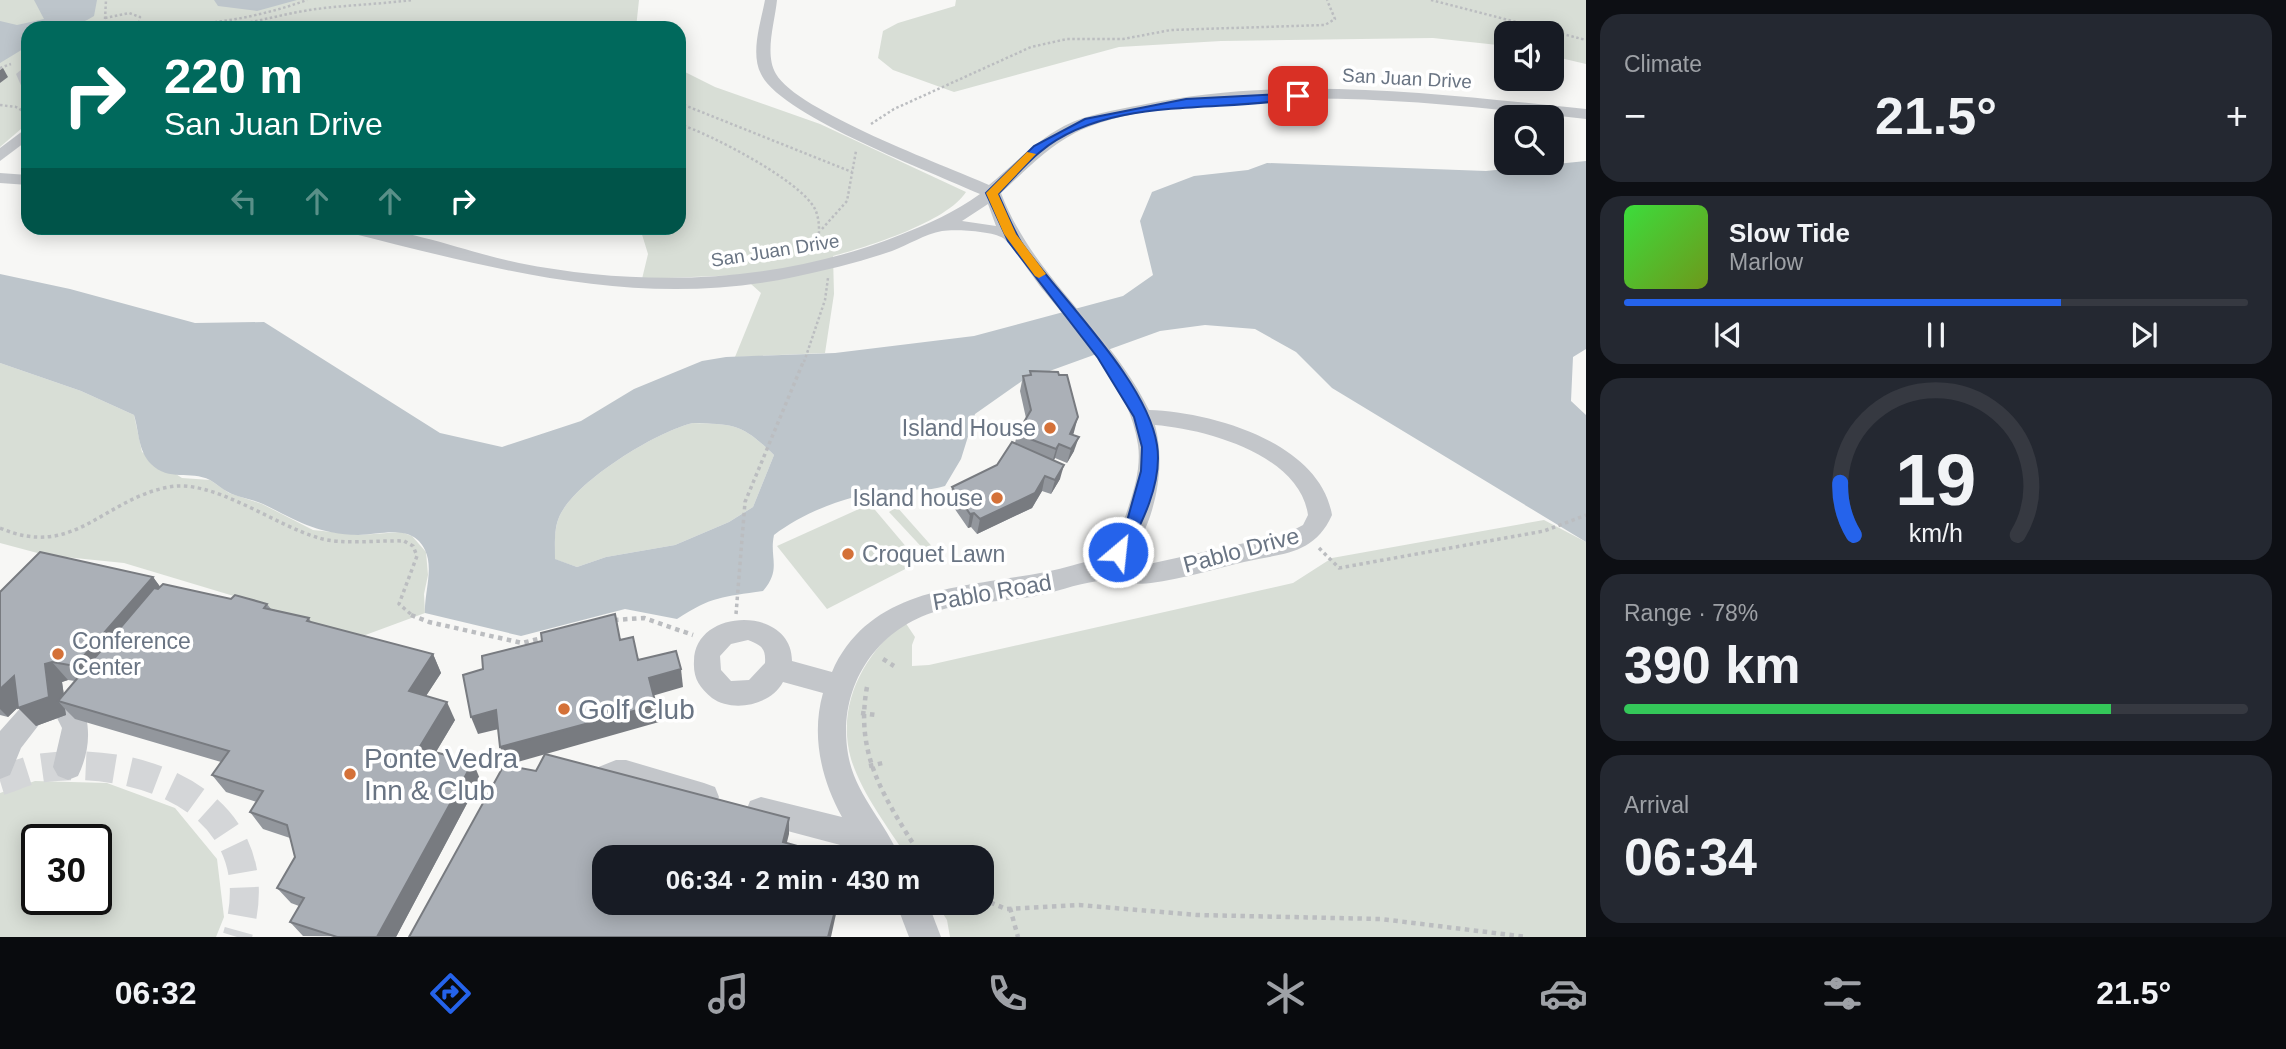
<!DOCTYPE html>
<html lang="en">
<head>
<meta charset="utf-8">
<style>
  :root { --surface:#171b24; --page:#242831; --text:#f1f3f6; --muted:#9ea1a6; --line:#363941; --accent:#2563eb }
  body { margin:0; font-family:Arial,sans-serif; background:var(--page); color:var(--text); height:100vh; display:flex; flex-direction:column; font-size:26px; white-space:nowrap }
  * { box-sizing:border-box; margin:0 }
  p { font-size:23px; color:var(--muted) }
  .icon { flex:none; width:38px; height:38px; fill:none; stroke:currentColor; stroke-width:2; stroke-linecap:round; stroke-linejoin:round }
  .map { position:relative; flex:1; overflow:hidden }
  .side { display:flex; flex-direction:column; gap:14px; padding:14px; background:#0d0f14; width:700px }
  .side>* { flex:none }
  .hud { position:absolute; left:21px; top:21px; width:665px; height:214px; border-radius:21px; box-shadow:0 4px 18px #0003; background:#00695c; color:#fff; overflow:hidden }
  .controls { position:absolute; left:1494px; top:21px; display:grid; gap:14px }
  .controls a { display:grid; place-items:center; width:70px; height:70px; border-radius:14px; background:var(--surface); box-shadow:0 4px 18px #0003; font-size:35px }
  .speed { position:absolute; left:21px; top:824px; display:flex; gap:14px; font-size:35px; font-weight:700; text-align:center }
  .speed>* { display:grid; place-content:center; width:91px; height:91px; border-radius:50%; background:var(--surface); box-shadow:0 4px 18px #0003; line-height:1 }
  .speed .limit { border:4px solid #111; border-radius:10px; background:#fff; color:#111 }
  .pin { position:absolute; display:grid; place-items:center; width:60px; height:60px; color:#fff; margin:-30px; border-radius:14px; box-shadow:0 4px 10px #0006 }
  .me { position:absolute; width:77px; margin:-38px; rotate:28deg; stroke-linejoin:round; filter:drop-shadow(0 0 5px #0008) }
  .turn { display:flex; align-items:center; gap:24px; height:147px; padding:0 28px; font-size:32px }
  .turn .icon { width:91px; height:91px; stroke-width:2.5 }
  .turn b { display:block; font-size:49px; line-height:60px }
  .lanes { display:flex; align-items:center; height:66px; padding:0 28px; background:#0003; justify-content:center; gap:35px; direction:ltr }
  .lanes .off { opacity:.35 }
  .big { font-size:52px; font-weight:800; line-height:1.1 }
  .side .widget { flex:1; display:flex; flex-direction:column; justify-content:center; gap:10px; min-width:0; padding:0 24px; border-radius:21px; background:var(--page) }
  .side .dial { align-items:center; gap:0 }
  .dial svg { height:182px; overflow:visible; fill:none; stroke:var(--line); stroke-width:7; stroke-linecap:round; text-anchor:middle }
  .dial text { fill:var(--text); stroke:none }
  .song { display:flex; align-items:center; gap:21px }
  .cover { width:84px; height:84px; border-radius:10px; background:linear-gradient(135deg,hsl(120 70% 55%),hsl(80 70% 35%)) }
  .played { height:7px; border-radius:4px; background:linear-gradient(90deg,var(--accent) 70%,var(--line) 70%) }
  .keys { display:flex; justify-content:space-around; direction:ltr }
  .heat { display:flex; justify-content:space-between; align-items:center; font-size:38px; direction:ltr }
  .charge { height:10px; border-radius:5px; background:linear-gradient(90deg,#34c759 78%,var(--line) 0) }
  .trip { position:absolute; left:592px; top:845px; width:402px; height:70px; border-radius:21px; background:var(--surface); box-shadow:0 4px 18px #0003; font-weight:800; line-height:70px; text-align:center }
  .tab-bar { display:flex; height:112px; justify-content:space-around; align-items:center; background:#090b0e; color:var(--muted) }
  .tab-bar .icon { width:49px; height:49px }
  .tab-bar .on { color:var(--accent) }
  .tab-bar b { font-size:32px; color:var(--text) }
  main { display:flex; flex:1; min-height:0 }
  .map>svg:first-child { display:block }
  .green { fill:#d8ded6; fill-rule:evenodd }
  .water { fill:#bdc5cb; fill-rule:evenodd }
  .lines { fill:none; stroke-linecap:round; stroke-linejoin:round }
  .minor-tunnel { stroke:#d4d6d8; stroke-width:29; stroke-dasharray:29 15; stroke-linecap:butt }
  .path-far2 { stroke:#bbbdc0; stroke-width:2.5; stroke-dasharray:2.5 2.5; stroke-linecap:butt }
  .path-far1 { stroke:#bbbdc0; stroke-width:3.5; stroke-dasharray:3.5 3.5; stroke-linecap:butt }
  .path { stroke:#bbbdc0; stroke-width:4.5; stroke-dasharray:4.5 4.5; stroke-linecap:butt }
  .minor { fill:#c3c6ca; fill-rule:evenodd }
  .wall { fill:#93979d; fill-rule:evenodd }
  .shaded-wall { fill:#787b80 }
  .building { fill:#abb0b7; stroke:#787b80; stroke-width:2 }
  .route { fill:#2563eb; stroke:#184099; stroke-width:2 }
  .slow { fill:#f59e0b }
  .poi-dot { fill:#d47138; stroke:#fff; stroke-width:2.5 }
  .labels { text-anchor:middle; stroke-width:7; stroke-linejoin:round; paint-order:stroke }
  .far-street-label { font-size:19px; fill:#697483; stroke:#fff }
  .poi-label { font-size:23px; fill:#697483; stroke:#fff; text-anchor:end }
  .street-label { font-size:23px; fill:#697483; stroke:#fff }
  .near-poi-label { font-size:28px; fill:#697483; stroke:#fff; text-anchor:start }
</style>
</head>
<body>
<main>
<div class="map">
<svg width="1586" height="937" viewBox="0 0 1586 937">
  <rect width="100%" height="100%" fill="#f7f7f5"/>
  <g class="green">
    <path d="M0,0H639L636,28H28V123L0,147Z"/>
    <path d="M956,0H1586V64L1552,56V33H1507V46L1433,38L1221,41L1119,47L954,92L893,70L878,58L883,31L898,23L955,6Z"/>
    <path d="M679,69L715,87L820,124L966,192C947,222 867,247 833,256L834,294L825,353L735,357L761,293L741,275L642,279L648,254L640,228H679Z"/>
    <path d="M0,363L81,391L134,415L142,452L182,478L210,480L229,493L262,504L313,530L360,535L401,532L412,536L426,552L428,575L424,594L425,613L360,637L319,628L247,600L124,563L45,555L0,543Z"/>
    <path d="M693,423C736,424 743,425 774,455L753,507L729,522L675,545L606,557L577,567L554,559C555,547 554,531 558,520C570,484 657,431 693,423Z"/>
    <path d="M870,504L919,562L827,609L777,546Z"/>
    <path d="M897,507L936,551L929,555L889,512Z"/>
    <path d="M1544,520L1586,542V937H950L947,920L936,903H982V858L907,857C888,827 862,794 851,759C836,706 863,654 905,622L915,637L912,645V666L929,665L1293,583L1332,558Z"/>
    <path d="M35,781L107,783L175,808L217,859L224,917L216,937H0V793ZM37,840H96V900H37Z"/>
  </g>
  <g class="water">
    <path d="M34,0H97L94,16C75,29 50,28 28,28V46L0,63V21L17,25L44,19Z"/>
    <path d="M214,0H297L257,11L218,6Z"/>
    <path d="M1586,161V349L1573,357L1571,401L1586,415V542L1332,388L1296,352L1255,329L1205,325L1160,331L1022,381L975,414L961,459L945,486C927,492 910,488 891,490C852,494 805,511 774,535C769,558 782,569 763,591C723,597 712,596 677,619L625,609L521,636L425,613C424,594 434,568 425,550C412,523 381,535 358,535C317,534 298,521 263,504C252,499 239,498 228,492C222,489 217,484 210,480C190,470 169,482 151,464C138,451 139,431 134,415L81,391L0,363V274L70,289L195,323L264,322L440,433L502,447L581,421L634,389L702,361L726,357L835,353L974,336L1123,296L1153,275L1140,221L1152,192L1194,176L1248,170L1267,163L1486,171ZM693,423C736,424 743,425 774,455L753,507L729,522L675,545L606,557L577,567L555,559C555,547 554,531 558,520C570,484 657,431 693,423Z"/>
  </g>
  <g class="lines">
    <path class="minor-tunnel" d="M0,781C13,777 27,770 41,768C146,753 277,809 237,937"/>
    <g class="path-far2">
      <path d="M1431,0L1586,40"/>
      <path d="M105,18L129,13L140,17L139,22"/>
      <path d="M105,19L106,0"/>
      <path d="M161,24C211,38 266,16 316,9C348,5 381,4 413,0"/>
      <path d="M70,28C103,21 134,24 168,25C215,25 263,16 307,0"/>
      <path d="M0,68L11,64"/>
      <path d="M679,103L852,172"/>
      <path d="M0,105L16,107L28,114"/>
      <path d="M679,124C710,134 800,180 815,209C821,222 819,237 817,251"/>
      <path d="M871,124L894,109L1031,47L1067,39H1123L1171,30L1325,25L1335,19L1327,0"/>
      <path d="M822,229L847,201L856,151"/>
      <path d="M804,362L825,300L828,278"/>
    </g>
    <g class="path-far1">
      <path d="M0,528C74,560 103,499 169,487C212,478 276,526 319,538C341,545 380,540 404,541L413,546L417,556L399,604L413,616"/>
      <path d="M1319,548L1339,568L1544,531L1586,515"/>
      <path d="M736,614L745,502L804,360"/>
    </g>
    <g class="path">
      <path d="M411,615L429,622L522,643L546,637"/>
      <path d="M614,620L644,618L693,635"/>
      <path d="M883,659L894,666"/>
      <path d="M867,687C854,757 887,801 922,858"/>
      <path d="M861,713L876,715"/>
      <path d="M869,766L883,763"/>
      <path d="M982,899L1006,909L1079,905L1197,915L1381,919L1527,937"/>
      <path d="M1010,908L1018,937"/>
    </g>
    <g class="minor">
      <path d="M765,0H777C775,22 764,54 776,74C797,111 944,165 989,185C1013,165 1036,141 1064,126C1088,114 1115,110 1141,105C1287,74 1439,94 1586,109V119C1452,104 1318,89 1183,106C1147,111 1107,117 1075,133C1046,148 1024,172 1001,193C1032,276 1110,330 1149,410C1211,412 1320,442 1332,515C1314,555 1283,553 1244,562C1214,569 1182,579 1151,583C1134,586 1115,579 1098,581C1075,584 1054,593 1031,597C1000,602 967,602 937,611C874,630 837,689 848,754C855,795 885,821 900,858H867L863,851L750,821L746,811L750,801L761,797L842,817C821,779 811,735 823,693L783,682C771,705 733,713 712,698C699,687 693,678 694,661C694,608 792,605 792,661L832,672C875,575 989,590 1074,565C1092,560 1102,560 1113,543C1120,532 1125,518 1129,505C1135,487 1141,465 1138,445C1130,386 1080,336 1044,291C1035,281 1011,243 1003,238C992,231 955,229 942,231C925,234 908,245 892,251C860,262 827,270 794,277C638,310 496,269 346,232L343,228C398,223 464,252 519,263C645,288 780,283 900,235C928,224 955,212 980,194C932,172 781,116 761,74C750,53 761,22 765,0ZM988,204L996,226L962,221ZM1155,425C1206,429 1300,455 1308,515L1303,525L1286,534L1149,564L1126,563C1154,525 1167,470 1155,425ZM748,640C761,645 766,648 765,663L749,680L731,681L721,670L720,656L731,644Z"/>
      <path d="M28,64V91L23,90L16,74Z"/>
      <path d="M28,127V140L0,161V148Z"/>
      <path d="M0,173L28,175V185L0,183Z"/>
      <path d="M65,694L80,699C92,725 90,751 78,776L68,780L58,776L53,767L62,728L51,706L55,697Z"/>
      <path d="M34,701L44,704L48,713L21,748L10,775L0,779V731L24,704Z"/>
      <path d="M616,760H626L704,783L715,787L719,797L715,807L704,811L626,786L601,794L591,790L586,780L591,770Z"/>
      <path d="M896,903H928L941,937H909Z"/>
    </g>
  </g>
  <g class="wall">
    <path d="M1030,371L1074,432L1073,435L1074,451L1067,463L1055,458L1054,460L1060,479L1051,494L1042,491L1032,508L977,534L971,527L968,528L950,502L952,487L997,465L1015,443L1017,434L1026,418L1020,391L1023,376L1030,375Z"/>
    <path d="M153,577L160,587L231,599L267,604L271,609L309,618L311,622L433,654L441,673L426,696L455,720L436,752L480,779L396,937L303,936L290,922L299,906L291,903L277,888L295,857L290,838L263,829L250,812L257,802L226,792L212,775L221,762L75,719L65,709L66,715L36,726L18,707L8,717L0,715V592ZM68,680L75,681L64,695L62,682Z"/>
  </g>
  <g class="shaded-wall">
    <path d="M3,68L8,77L0,83V70Z"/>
    <path d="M1078,417L1074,432L1066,448L1070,434Z"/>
    <path d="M1079,437L1074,451L1067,463L1071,449Z"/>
    <path d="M1059,444L1055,458L1052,463L1056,449Z"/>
    <path d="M1064,465L1060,479L1051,494L1055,480Z"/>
    <path d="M1045,476L1042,491L1032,508L977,534L980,519Z"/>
    <path d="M974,513L971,527L968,528L970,514Z"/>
    <path d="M153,577L167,596L91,684L75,666Z"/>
    <path d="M433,654L441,673L418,708L409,691Z"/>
    <path d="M52,662L68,680L62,682L65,703L58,701L65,709L66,715L36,726L18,708L45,664Z"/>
    <path d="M681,669L683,687L652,696L649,678Z"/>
    <path d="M14,676L32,694L8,717L0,709V689Z"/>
    <path d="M447,702L455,720L428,765L419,748Z"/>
    <path d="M656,705L659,722L507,765L500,747Z"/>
    <path d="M496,710L503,728L478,734L471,717Z"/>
    <path d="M473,762L480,779L396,937H377Z"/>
    <path d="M789,818V834L783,858V842Z"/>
    <path d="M837,903L836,914L831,937H828Z"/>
  </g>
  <g class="building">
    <path d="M1030,371L1058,372L1059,375H1067L1078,417L1070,434L1079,437L1071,449L1059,444L1056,449L1017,434L1031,410L1023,376L1031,375Z"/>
    <path d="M1012,442L1064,465L1055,480L1045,476L1035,493L980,519L974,513L970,514L952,487L997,465Z"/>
    <path d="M40,552L153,577L75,666L52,662L45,664L49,697L18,708L14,676L0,689V592Z"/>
    <path d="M163,584L231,599L235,595L267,604L264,608L309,618L307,621L433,654L409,691L447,702L419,748L473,762L377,937H337L290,922L304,898L277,888L295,857L287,825L250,812L263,791L212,775L229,751L58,701L154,588L158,589Z"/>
    <path d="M615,614L620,640L633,637L638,660L676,651L681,669L649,678L656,705L500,747L496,710L471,717L463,675L483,669L482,656L542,641L541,633Z"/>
    <path d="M545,754L789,818L783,842L805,848L811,858H604V903H837L828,937H409L504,765L536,771Z"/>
  </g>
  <path class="route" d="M1298,93L1301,94V98C1221,113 1108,95 1040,152C1025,164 1012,180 998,194C1005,209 1012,227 1021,242C1059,297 1147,380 1157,445C1163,483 1141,525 1124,557H1112L1110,552L1127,521L1141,471L1142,447L1134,417L1098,358L1008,241L986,193L1034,146L1085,119L1186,99Z"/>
  <path class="slow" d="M1027,152L1036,154L998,194L1016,234L1046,274L1039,278L1035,276L1004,234L986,193Z"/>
  <g class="poi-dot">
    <circle cx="1050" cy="428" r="7"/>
    <circle cx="997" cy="498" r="7"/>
    <circle cx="848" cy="554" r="7"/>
    <circle cx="58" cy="654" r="7"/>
    <circle cx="564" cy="709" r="7"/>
    <circle cx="350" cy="774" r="7"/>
  </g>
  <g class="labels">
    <g class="far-street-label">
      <text transform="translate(1407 78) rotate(3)" y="7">San Juan Drive</text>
      <text transform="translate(775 250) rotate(-9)" y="7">San Juan Drive</text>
    </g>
    <g class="poi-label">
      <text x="1036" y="436">Island House</text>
      <text x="983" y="506">Island house</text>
      <text x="862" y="562" text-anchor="start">Croquet Lawn</text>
      <text x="72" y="649" text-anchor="start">Conference<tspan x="72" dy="26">Center</tspan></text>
    </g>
    <g class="street-label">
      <text transform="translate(1241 550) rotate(-15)" y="8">Pablo Drive</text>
      <text transform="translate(992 592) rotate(-10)" y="8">Pablo Road</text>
    </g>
    <g class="near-poi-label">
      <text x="578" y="719">Golf Club</text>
      <text x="364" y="768">Ponte Vedra<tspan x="364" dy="32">Inn &amp; Club</tspan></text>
    </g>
  </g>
</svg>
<div class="controls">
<a><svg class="icon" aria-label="sound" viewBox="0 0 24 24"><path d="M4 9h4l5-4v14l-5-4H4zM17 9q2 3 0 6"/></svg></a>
<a><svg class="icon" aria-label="search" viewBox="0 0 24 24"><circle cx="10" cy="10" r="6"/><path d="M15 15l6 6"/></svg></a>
</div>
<div class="speed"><div class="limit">30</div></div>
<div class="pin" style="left:1298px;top:96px;background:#d93025"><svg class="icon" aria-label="arrive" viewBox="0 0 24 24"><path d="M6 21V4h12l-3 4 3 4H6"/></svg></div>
<svg class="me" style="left:1118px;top:552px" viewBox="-20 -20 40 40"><circle r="17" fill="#2563eb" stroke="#fff" stroke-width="3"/><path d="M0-11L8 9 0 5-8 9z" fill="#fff"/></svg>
<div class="trip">06:34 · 2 min · 430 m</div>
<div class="hud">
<div class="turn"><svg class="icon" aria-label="right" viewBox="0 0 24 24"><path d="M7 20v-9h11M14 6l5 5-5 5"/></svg><div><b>220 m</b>San Juan Drive</div></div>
<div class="lanes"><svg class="icon off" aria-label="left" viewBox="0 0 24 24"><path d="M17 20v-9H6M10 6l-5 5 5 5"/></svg><svg class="icon off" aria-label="ahead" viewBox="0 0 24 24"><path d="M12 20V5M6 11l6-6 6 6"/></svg><svg class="icon off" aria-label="ahead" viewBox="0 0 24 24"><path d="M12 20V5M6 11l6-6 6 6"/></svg><svg class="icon" aria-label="right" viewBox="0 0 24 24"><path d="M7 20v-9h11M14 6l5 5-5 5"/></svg></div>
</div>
</div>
<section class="side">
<div class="widget"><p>Climate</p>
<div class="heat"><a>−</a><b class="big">21.5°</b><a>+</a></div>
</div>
<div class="widget">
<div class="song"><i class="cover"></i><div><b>Slow Tide</b><p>Marlow</p></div></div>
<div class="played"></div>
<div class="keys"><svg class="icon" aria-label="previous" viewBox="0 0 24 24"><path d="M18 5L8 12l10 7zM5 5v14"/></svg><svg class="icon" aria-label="pause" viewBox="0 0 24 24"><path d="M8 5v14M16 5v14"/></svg><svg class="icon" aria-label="next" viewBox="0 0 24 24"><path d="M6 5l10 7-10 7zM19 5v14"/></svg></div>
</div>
<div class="widget dial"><svg viewBox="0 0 100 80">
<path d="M14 69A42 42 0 1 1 86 69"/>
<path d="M14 69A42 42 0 0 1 8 46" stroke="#2563eb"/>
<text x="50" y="56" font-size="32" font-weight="700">19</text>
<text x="50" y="72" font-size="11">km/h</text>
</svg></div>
<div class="widget"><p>Range · 78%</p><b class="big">390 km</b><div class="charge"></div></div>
<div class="widget"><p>Arrival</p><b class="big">06:34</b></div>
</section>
</main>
<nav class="tab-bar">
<b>06:32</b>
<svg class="icon on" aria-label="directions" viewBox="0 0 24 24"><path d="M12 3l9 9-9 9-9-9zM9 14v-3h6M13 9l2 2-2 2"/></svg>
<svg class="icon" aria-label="music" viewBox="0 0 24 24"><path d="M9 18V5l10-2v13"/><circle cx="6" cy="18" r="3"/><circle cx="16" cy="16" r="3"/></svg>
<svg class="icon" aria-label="phone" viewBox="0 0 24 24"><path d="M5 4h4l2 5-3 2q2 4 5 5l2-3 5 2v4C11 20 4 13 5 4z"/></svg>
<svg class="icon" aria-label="climate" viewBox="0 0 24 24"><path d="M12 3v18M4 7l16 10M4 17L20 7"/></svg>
<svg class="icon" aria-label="car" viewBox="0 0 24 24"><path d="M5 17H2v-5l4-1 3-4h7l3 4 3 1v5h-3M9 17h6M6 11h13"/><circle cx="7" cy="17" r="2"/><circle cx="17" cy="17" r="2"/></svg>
<svg class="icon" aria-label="filters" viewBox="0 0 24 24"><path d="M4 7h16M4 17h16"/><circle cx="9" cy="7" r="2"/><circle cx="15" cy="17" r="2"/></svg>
<b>21.5°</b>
</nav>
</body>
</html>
